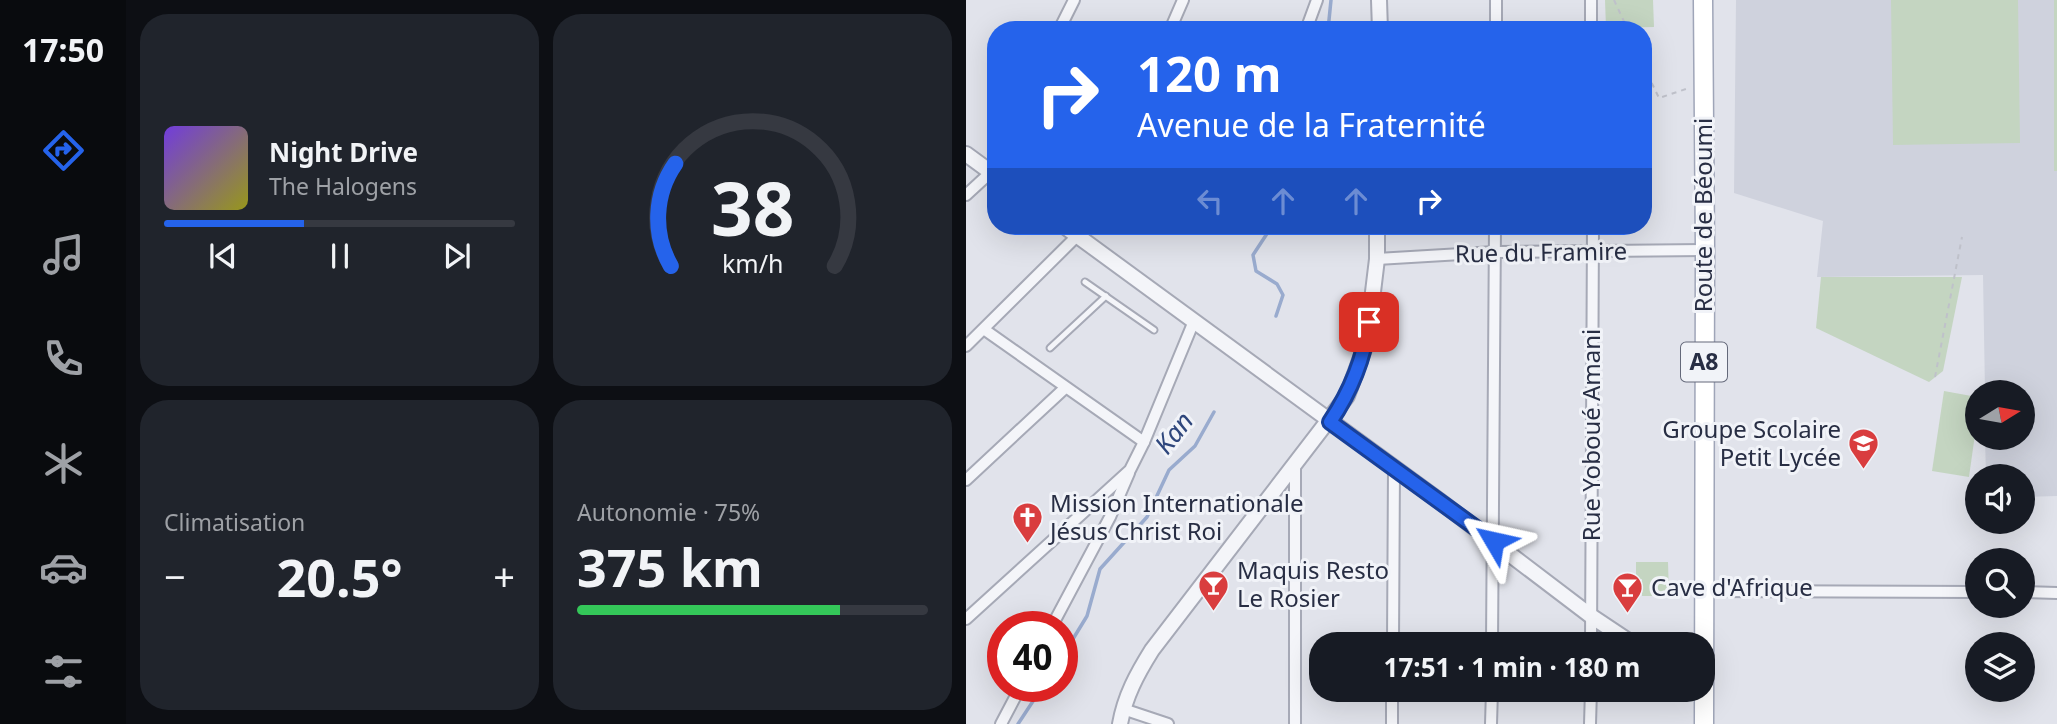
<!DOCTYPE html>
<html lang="fr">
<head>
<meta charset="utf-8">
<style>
  :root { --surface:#171b24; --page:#20242c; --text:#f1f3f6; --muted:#9ea1a6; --line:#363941; --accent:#2563eb }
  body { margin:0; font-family:"Noto Sans",sans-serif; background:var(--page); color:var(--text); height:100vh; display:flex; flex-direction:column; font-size:26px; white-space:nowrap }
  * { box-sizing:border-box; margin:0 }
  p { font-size:23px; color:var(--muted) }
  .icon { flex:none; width:38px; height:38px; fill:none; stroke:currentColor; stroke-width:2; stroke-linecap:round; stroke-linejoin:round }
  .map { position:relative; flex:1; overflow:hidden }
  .details { display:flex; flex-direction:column; gap:14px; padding:14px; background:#0d0f14; width:840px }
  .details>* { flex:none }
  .top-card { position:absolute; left:21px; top:21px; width:665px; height:214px; border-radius:28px; box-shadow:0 7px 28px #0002; background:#2563eb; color:#fff; overflow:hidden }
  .needle { width:46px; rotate:79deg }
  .tools { position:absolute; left:999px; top:380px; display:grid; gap:14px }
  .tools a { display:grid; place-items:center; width:70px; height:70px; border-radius:50%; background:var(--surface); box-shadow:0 7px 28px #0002; font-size:35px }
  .speed { position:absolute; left:21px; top:611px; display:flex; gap:14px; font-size:35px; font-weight:700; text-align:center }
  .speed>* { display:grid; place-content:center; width:91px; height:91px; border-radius:50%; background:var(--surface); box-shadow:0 7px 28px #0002; line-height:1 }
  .speed .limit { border:10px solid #d22; background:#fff; color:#111 }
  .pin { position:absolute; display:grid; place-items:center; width:60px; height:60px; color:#fff; margin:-30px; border-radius:14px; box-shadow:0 4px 10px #0006 }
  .me { position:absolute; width:77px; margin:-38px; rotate:306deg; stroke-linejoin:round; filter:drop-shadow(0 0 5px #0008) }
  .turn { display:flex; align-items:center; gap:24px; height:147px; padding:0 35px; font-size:32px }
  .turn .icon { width:91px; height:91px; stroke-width:2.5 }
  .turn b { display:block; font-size:49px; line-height:60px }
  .lanes { display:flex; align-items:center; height:66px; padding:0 35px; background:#0003; justify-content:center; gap:35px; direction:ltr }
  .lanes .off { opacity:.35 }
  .big { font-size:52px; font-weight:700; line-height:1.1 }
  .details .card { flex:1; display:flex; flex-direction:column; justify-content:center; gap:10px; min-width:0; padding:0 24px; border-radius:28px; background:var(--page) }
  .details .dial { align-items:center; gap:0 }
  .dial svg { height:182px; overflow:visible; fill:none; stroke:var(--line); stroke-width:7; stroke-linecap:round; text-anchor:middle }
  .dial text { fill:var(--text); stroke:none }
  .song { display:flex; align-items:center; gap:21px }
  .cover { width:84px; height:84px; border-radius:10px; background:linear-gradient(135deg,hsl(260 70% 55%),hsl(60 70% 35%)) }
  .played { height:7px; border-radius:4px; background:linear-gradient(90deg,var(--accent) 40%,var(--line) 40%) }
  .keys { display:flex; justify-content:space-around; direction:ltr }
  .heat { display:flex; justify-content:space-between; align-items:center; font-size:38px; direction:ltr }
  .charge { height:10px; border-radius:5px; background:linear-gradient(90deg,#34c759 75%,var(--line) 0) }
  .details .tiles { flex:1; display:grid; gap:14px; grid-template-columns:repeat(2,1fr) }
  .trip { position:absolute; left:343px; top:632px; width:406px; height:70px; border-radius:28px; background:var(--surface); box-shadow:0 7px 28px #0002; font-weight:700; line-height:70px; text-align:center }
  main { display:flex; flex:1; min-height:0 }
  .tab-bar { display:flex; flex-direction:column; width:126px; justify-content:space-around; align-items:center; background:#090b0e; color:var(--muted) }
  .tab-bar .icon { width:49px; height:49px }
  .tab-bar .active { color:var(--accent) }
  .tab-bar b { font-size:32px; color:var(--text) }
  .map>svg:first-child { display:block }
  .built { fill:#cfd2dd }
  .green { fill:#c4d5c1 }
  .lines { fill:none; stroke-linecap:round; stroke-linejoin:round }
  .stream { stroke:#99abce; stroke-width:3.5 }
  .service-casing { stroke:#a6a9b6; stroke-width:9 }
  .minor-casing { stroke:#a6a9b6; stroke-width:14 }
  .tertiary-casing { stroke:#a6a9b6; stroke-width:18 }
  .primary-casing { stroke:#9fa5b8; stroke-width:21 }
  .path { stroke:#bfc1ca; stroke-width:2; stroke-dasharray:5 5; stroke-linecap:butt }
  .service { stroke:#f4f5f9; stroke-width:5 }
  .minor { stroke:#f4f5f9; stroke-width:10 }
  .tertiary { stroke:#f4f5f9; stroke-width:14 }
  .primary { stroke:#fff; stroke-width:18 }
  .route-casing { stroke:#184099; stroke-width:18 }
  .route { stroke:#2563eb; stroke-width:12 }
  .labels { text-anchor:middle; stroke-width:6; stroke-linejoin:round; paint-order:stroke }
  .shield { fill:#f1f3f8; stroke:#64697a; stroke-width:2 }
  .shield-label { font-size:23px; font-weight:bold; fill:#282e44 }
  .street-label { font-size:24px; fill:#282e44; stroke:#f1f3f8 }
  .poi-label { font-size:24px; fill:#282e44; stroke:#f1f3f8; text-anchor:start }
  .water-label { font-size:26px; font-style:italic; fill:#2e467c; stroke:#f1f3f8 }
</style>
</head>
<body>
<main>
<nav class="tab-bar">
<b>17:50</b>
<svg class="icon active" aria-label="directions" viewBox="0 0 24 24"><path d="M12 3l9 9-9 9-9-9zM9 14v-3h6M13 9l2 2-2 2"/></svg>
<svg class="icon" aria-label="music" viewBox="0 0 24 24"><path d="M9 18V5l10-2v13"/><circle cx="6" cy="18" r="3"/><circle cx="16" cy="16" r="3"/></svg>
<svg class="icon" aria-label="phone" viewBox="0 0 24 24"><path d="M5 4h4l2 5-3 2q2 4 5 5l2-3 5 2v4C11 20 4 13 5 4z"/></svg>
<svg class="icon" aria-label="climate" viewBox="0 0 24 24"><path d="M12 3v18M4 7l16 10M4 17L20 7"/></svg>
<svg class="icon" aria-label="car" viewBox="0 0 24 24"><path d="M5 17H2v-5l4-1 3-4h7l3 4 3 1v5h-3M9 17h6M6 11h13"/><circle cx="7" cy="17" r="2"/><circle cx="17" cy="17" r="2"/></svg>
<svg class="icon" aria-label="filters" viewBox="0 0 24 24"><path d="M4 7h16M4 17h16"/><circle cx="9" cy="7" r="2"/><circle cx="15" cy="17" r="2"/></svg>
</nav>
<section class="details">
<div class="tiles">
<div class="card">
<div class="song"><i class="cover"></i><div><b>Night Drive</b><p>The Halogens</p></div></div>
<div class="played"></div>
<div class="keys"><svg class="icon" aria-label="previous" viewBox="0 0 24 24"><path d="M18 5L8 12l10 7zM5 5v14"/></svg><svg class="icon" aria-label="pause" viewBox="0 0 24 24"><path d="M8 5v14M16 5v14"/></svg><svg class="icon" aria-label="next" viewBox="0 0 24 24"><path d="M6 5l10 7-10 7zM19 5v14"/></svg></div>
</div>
<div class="card dial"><svg viewBox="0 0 100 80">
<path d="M14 69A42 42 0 1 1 86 69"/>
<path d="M14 69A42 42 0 0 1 16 24" stroke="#2563eb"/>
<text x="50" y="56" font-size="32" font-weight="700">38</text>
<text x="50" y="72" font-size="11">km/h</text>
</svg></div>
<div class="card"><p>Climatisation</p>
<div class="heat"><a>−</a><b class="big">20.5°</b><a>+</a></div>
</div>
<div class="card"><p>Autonomie · 75%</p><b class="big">375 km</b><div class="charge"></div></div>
</div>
</section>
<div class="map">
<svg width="1091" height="724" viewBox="0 0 1091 724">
  <rect width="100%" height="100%" fill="#e1e3eb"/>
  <path class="built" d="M770,0H1091V496L1057,497V476H1020L1019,438H1057V392H1019L1017,275L851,277L857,221L768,193Z"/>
  <g class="green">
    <path d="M639,0H687L688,27L640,28Z"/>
    <path d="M925,0H1052L1054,143L927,145Z"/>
    <rect x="1088" y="0" width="3" height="171"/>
    <path d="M855,277H996L977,371L963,382L850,328Z"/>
    <path d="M978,391L1011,397V420L1003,477L966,471Z"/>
    <path d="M670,562H702L703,596H676V579H670Z"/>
  </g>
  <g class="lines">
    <g class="stream">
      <path d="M362,30L365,0"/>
      <path d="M306,226L287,255L290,271L311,284L317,295L310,316"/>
      <path d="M96,657L121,616L134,569L181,517L203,470L229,446L248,412"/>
      <path d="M52,724L77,686"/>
    </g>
    <defs>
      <g id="service">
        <path d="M119,282L188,330"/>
        <path d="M84,348L140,296"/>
      </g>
      <g id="minor">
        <path d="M625,0V30"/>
        <path d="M93,30L108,0"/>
        <path d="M204,30L217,0"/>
        <path d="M340,30L351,0"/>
        <path d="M530,30V0"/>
        <path d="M0,195L25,172L30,163"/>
        <path d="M411,259L529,252L739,250"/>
        <path d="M19,330L178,442"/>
        <path d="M0,346L111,236L116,226"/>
        <path d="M0,480L99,388"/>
        <path d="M737,591L1012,592"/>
        <path d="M1057,592L1091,593"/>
        <path d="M0,619L164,470L178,442L228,321"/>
        <path d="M86,626L144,517L163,473"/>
        <path d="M427,644L428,468"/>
        <path d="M526,644L529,226"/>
        <path d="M625,644L627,226"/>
        <path d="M157,709L202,724"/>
        <path d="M35,724L55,686"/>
        <path d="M329,724V465"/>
        <path d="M426,724V690"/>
        <path d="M525,724L526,690"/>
        <path d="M624,724L625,690"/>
      </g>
      <g id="tertiary">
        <path d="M413,0L414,30"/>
        <path d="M0,154L30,176"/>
        <path d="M98,226L475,502L625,616L667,644"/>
        <path d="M154,724C159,696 171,674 186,650L381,396L401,341L411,259V226"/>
      </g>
      <path id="primary" d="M737,0L739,250L738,724"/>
    </defs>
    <use href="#service" class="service-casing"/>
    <use href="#minor" class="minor-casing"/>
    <use href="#tertiary" class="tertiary-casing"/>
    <use href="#primary" class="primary-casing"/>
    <g class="path">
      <path d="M648,0L662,30"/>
      <path d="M677,65L693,98L723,88"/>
      <path d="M969,377L996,237"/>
    </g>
    <use href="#service" class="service"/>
    <use href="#minor" class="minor"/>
    <use href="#tertiary" class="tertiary"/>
    <use href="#primary" class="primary"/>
  </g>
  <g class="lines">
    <defs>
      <path id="route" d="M403,322C398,359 385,391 364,422L528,541"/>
    </defs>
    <use href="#route" class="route-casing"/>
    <use href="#route" class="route"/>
  </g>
  <defs>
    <symbol id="school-pin" viewBox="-11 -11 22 30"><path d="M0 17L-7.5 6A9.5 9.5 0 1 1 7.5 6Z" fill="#d93d3e" stroke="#f1f3f8"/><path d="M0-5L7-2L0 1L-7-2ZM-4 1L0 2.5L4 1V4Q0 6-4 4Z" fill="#fff"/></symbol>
    <symbol id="church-pin" viewBox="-11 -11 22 30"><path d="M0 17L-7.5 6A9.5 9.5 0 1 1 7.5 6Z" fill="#d93d3e" stroke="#f1f3f8"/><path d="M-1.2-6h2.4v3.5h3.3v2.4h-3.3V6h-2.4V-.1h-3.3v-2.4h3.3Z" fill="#fff"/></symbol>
    <symbol id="bar-pin" viewBox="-11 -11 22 30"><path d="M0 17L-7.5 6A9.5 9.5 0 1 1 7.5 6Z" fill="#d93d3e" stroke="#f1f3f8"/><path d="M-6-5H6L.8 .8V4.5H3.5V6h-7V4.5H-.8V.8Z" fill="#fff"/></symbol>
  </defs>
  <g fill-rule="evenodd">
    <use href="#school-pin" x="880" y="426" width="35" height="47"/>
    <use href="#church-pin" x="44" y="500" width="35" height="47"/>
    <use href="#bar-pin" x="230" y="568" width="35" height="47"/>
    <use href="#bar-pin" x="644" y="570" width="35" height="47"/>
  </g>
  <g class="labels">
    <rect class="shield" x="715" y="342.5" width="46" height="39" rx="5"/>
    <g class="shield-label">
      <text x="738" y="370">A8</text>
    </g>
    <g class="street-label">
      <text transform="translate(738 215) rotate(-90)" y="8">Route de Béoumi</text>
      <text transform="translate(575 253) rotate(-1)" y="8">Rue du Framire</text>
      <text transform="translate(626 435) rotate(-90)" y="8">Rue Yoboué Amani</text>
    </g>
    <g class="poi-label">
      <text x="875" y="438" text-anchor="end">Groupe Scolaire<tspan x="875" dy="28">Petit Lycée</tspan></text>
      <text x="84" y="512">Mission Internationale<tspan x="84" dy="28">Jésus Christ Roi</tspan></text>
      <text x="271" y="579">Maquis Resto<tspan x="271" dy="28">Le Rosier</tspan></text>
      <text x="685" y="596">Cave d'Afrique</text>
    </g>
    <g class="water-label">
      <text transform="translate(208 433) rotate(-52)" y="9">Kan</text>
    </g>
  </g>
</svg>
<div class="tools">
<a><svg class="needle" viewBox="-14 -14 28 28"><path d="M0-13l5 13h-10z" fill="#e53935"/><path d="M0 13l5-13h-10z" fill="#9ea1a6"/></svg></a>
<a><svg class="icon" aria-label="sound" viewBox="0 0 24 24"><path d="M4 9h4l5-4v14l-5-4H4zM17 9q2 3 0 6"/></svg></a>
<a><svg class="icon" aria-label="search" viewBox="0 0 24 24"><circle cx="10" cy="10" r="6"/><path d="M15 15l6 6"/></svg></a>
<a><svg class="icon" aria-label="layers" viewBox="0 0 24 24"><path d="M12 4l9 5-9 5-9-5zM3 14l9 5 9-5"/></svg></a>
</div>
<div class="speed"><div class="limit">40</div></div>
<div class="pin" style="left:403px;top:322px;background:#d93025"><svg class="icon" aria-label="arrive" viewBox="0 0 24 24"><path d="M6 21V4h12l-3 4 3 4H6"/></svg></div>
<svg class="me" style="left:528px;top:541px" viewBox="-20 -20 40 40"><path d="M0-17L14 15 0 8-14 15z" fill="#2563eb" stroke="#fff" stroke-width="4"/></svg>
<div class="trip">17:51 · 1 min · 180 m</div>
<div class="top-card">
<div class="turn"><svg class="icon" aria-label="right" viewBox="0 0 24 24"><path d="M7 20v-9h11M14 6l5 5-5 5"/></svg><div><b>120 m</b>Avenue de la Fraternité</div></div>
<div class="lanes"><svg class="icon off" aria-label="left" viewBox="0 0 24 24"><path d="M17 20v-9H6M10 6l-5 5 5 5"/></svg><svg class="icon off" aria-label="ahead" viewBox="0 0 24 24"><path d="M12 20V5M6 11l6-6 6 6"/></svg><svg class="icon off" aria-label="ahead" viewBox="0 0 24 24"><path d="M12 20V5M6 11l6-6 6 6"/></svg><svg class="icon" aria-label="right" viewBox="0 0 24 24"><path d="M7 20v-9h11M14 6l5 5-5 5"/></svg></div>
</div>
</div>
</main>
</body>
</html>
